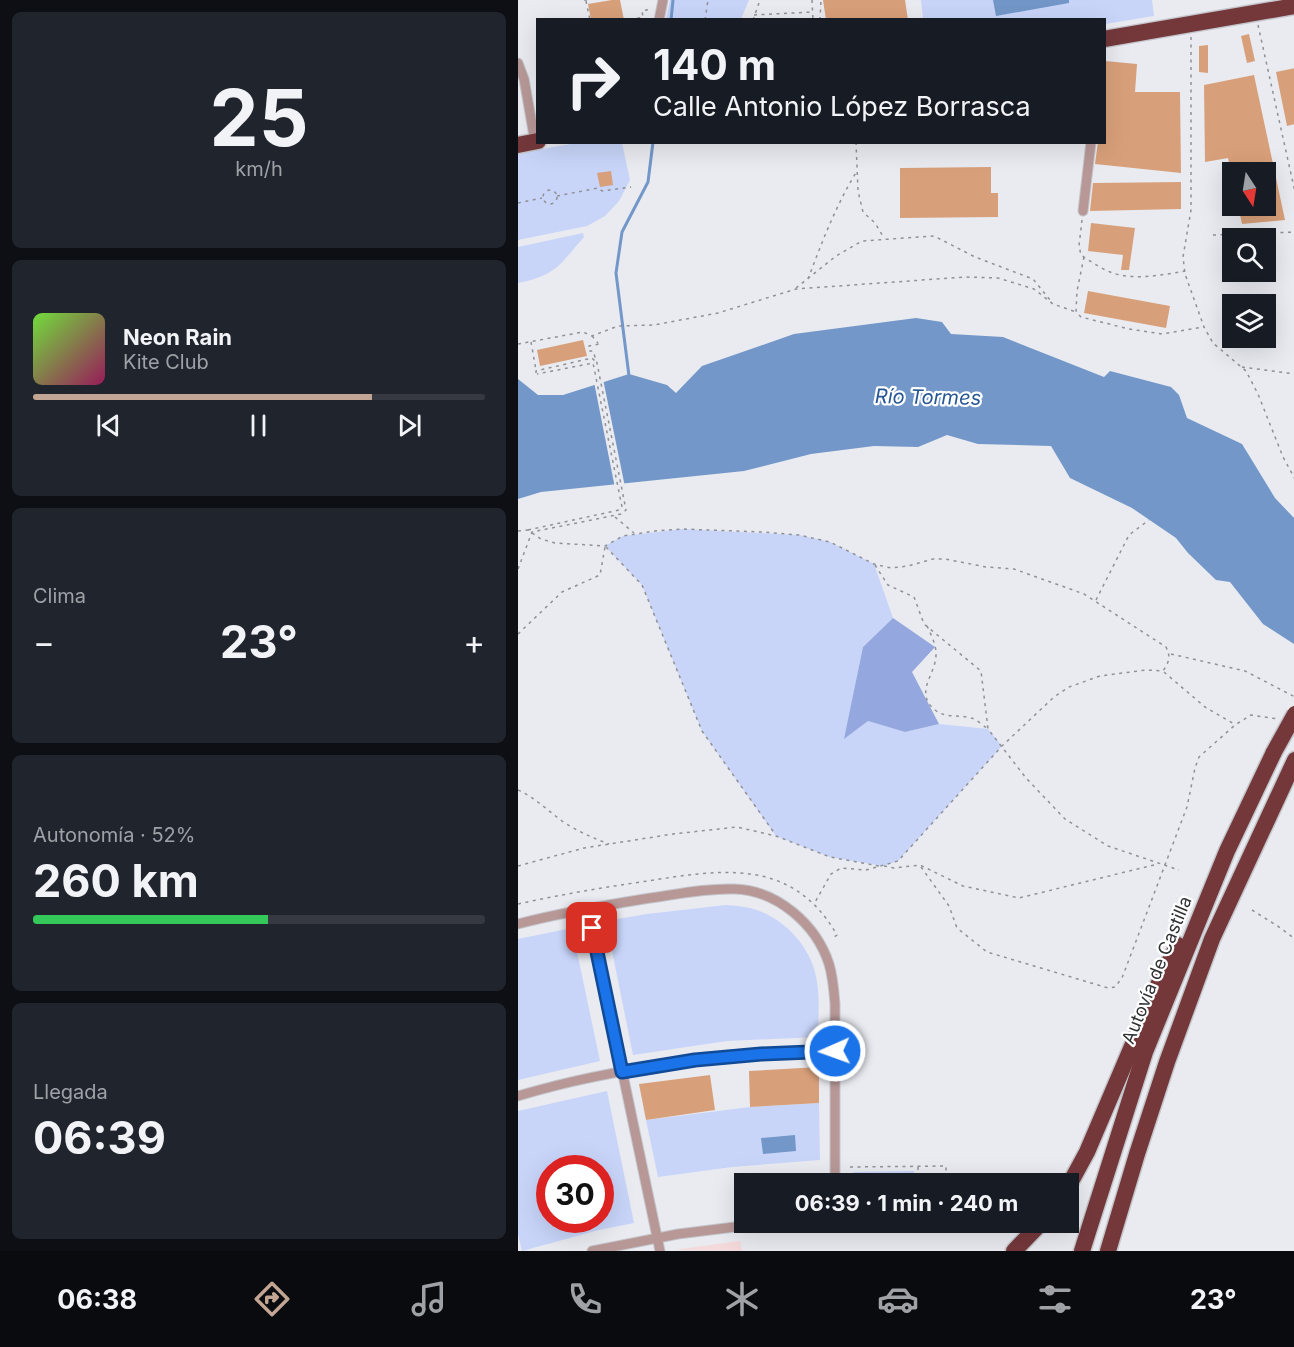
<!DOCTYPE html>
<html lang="es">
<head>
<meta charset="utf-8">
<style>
  :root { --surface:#171b24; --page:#20242c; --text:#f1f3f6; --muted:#9ea1a6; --line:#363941; --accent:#c3a593 }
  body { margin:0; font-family:Inter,sans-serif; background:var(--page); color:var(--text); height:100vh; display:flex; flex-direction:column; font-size:22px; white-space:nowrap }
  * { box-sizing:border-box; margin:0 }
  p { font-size:20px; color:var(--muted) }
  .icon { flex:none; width:33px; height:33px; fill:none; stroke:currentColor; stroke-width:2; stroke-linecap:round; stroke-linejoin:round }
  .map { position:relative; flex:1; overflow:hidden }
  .drawer { display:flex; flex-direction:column; gap:12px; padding:12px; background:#0d0f14; width:518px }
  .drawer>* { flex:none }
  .banner { position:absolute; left:18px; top:18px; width:570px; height:126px; border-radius:0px; box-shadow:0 6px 24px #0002; background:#171b24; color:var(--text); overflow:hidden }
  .needle { width:39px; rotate:168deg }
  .tools { position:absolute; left:704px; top:162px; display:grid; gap:12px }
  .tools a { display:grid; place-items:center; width:54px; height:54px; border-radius:0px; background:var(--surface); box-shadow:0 6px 24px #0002; font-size:30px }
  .speed { position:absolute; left:18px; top:1155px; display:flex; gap:12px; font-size:30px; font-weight:700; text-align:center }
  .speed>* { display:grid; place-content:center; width:78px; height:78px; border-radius:50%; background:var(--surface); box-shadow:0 6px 24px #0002; line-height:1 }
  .speed .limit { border:9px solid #d22; background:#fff; color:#111 }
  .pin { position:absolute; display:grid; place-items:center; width:51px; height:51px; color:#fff; margin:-26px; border-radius:12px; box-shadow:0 3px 9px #0006 }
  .me { position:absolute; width:66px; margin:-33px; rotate:268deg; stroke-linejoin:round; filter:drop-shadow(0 0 4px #0008) }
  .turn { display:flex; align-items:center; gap:21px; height:126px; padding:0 18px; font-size:27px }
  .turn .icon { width:78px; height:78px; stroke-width:2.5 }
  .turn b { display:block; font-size:42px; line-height:51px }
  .big { font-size:45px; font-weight:700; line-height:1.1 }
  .drawer .tile { flex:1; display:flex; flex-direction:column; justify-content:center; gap:9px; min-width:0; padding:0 21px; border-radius:9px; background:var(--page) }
  .drawer .dial { align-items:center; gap:0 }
  .dial b { font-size:78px; line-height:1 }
  .song { display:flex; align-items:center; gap:18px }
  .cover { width:72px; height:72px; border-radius:9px; background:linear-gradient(135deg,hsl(100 70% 55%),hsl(330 70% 35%)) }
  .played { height:6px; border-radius:3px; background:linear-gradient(90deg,var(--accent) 75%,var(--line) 75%) }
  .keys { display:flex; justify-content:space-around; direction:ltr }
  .heat { display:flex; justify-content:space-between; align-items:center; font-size:33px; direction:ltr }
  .charge { height:9px; border-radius:4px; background:linear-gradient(90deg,#34c759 52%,var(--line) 0) }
  .trip { position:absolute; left:216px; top:1173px; width:345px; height:60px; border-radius:0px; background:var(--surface); box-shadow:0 6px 24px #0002; font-weight:700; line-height:60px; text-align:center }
  .menu { display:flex; height:96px; justify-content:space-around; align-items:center; background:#090b0e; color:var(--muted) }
  .menu .icon { width:42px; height:42px }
  .menu .selected { color:var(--accent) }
  .menu b { font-size:27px; color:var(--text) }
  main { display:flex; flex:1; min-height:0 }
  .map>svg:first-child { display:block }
  .commercial { fill:#f5dadb }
  .green { fill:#c8d5f9; fill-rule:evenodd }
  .forest { fill:#94a7df }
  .water { fill:#7297c8 }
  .pier { fill:#e9ebf1 }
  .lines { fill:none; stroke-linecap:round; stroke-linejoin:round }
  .stream { stroke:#7297c8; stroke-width:3 }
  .building { fill:#d8a07a }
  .street-casing { stroke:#c4c6cb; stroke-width:11 }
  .highway-casing { stroke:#c4c6cb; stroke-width:19 }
  .path { stroke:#8f9195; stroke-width:1.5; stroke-dasharray:3 4.5; stroke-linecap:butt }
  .street { stroke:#b79897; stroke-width:9 }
  .highway { stroke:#74383b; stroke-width:16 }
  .highway-bridge-casing { stroke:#c4c6cb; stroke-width:19; stroke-linecap:butt }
  .highway-bridge { stroke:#74383b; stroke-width:16 }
  .route-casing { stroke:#114b97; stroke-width:15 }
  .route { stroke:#1a73e8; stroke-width:10 }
  .labels { text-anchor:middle; stroke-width:4.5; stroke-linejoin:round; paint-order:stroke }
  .street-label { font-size:18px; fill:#303133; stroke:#fff }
  .water-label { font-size:20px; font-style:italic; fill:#275795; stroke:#fff }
</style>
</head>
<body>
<main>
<section class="drawer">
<div class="tile dial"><b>25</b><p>km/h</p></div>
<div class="tile">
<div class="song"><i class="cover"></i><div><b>Neon Rain</b><p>Kite Club</p></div></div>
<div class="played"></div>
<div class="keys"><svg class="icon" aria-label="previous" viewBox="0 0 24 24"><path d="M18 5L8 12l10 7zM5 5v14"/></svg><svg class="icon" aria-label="pause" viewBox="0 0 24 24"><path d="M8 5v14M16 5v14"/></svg><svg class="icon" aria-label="next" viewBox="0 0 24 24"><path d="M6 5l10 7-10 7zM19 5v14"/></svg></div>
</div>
<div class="tile"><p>Clima</p>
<div class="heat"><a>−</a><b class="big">23°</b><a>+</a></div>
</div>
<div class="tile"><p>Autonomía · 52%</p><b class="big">260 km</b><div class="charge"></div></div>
<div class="tile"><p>Llegada</p><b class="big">06:39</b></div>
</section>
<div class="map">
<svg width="777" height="1251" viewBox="0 0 777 1251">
  <rect width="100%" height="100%" fill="#e9ebf1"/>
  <path class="commercial" d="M222,1241L224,1251L156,1250L177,1247Z"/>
  <g class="green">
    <path d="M152,0H231L223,19H148Z"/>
    <path d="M403,0H634L636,16L587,24L586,20L405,19Z"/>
    <path d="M59,143H104L112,180L101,201L87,216L69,226L0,240V153Z"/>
    <path d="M65,233L66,237C41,265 39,275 0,283V247Z"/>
    <path d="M164,529L281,535L312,542L356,564L375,618L345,647L327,738L350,721L387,732L421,724L470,729L484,746L380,861L365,866L312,857L258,836L184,731L124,585L87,546L105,536Z"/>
    <path d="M208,905C220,906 233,907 244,912C272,924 295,951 299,982C302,1000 300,1019 300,1037L209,1041L115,1055L88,921L129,914Z"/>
    <path d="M54,928L82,1061L0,1080V939Z"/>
    <path d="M89,1091L116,1223L81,1230L4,1251L0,1234V1111ZM32,1168H82V1220H32Z"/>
    <path d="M301,1103L302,1160L214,1167L140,1177L128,1120L232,1107Z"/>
    <path d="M396,1171V1179H383V1183H354L343,1177L336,1176L335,1172Z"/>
  </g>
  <path class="forest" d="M375,618L417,647L394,672L421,724L387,732L350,721L326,739L345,647Z"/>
  <g class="water">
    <path d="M475,0H551V3L478,16Z"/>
    <path d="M398,318L424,322L433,334L485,337L586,377L592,371L653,387L661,395L669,418L724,444L757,498L776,518V644L745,624L712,582L698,580L670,553L658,538L614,508L552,478L533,446L460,444L429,435L400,447L356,446L293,454L226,471L23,492L0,499V379L20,395H45L111,374L149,385L158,393L184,366L276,334Z"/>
    <path d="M277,1135L278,1151L245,1154L243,1138Z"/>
  </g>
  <path class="pier" d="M85,379L107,487L97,488L76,382Z"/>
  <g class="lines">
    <g class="stream">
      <path d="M153,20L155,0"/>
      <path d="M111,376L98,273L104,232L130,182L135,142"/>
    </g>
  </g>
  <g class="building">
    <path d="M94,0H102L106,20H73L70,4Z"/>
    <path d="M305,0H387L390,20H308Z"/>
    <path d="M731,34L737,61L729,63L723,36Z"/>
    <path d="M690,45V73L681,72V46Z"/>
    <path d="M587,61L619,64L617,92H662L663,173L577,164L580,142H586Z"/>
    <path d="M777,68V124L769,126L758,72Z"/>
    <path d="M736,75L767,220L724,224L720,206H747V172H713L710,158L687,162L686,85Z"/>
    <path d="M473,167V193H480V217L382,218V168Z"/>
    <path d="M93,171L95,185L82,187L79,173Z"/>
    <path d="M663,182V209L572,211L575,183Z"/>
    <path d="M573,223L617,228L611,270H603L605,255L570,251Z"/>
    <path d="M570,291L652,306L648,328L566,313Z"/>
    <path d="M65,340L69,356L22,366L19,350Z"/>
    <path d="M301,1067V1103L232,1107L231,1071Z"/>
    <path d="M192,1075L197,1110L128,1120L121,1084Z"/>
  </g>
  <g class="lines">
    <defs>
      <g id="street">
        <path d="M141,20L145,0"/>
        <path d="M0,63L6,79L17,142"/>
        <path d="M565,211L573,142"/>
        <path d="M70,908L142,1251"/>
        <path d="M0,924C41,913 83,906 126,899C156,895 186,888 216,889C259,890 298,924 311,964C315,977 316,991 317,1004V1184"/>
        <path d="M0,1096C103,1065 210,1055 317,1051"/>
        <path d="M74,1251L160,1234L257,1222"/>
      </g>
      <g id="highway">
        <path d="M586,39L777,6"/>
        <path d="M0,145L20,141"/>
        <path d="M550,1187L569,1152L644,976L660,945"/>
        <path d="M496,1251L524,1222"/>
        <path d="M564,1251L627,1052L709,851L756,752"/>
        <path d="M590,1251L619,1154L649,1062L694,939L777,760"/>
      </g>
    </defs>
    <use href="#street" class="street-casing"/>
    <use href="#highway" class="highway-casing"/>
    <g class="path">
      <path d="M66,0H72"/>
      <path d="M294,0L295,20"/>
      <path d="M68,1L72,20"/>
      <path d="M236,15L295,12"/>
      <path d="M112,20L125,17L124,11L133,9"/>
      <path d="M187,20L190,0"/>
      <path d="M235,20L242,0"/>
      <path d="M302,20L303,0"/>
      <path d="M740,25L777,192"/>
      <path d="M673,37V210L665,257L667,274L686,327L695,343L728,371L740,394L765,457L777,479"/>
      <path d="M338,142L340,191L345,212L357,223L366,238"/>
      <circle cx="32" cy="197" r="7"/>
      <path d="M39,196L80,188L84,191L113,187"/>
      <path d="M0,203L24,198"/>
      <path d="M564,220L561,246L563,255C572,261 582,268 592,272C615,281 643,275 667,271"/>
      <path d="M695,235L777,232"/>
      <path d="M566,257L559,291L558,312L563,317L611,329L644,334L686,327"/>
      <path d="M290,279C304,242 318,205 339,171"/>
      <path d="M278,288L318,256L344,241L416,236L457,257L515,279L532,300"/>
      <path d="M74,336L80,343"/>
      <path d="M13,342L18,370"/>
      <path d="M0,344L65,332L74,336L100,326L136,325L200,313L278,289L447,277L480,278L516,289L535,304L558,312"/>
      <path d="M724,367L777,374"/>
      <path d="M18,373V371L74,358L77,361"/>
      <path d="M97,517L116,533"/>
      <path d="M10,530L101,510L104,507L75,363L19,374"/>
      <path d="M0,531L10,530L23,539L37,543L87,546L105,536L137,531L164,529L244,532L281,535L312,542L356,564L373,568L390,566L415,559H427L468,567L496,569L566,594L648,647C653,657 651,662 645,671L628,670L582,676L551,687L536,697L484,746L380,861L348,870L323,868L313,874L296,904"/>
      <path d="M88,547L124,585L184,731L257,834"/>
      <path d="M357,565L370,585L396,597L406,624L463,671L470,729L508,778L547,819L590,846L661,870"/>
      <path d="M0,569L14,532L103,514L108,510L79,363L75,351H71V346L81,344"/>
      <path d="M578,600L611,535L631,520"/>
      <path d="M409,626C413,634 418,645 418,653C419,674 395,692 417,710C429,719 440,714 453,718C458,719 464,725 469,728"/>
      <path d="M0,634L44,592L82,575L87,547"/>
      <path d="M653,654L727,671L777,697"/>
      <path d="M646,672L687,707L716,724"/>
      <path d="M0,790C18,798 31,812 47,823C61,832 75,838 91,844"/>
      <path d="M0,866L66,848L155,834L219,827L258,836L312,857L361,866"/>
      <path d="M366,866L376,868L402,865L445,886L501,898L640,864"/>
      <path d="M403,867L431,906L439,928L469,952L590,988L597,987L604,978L669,807L677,768L681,757L717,725L733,715L760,719"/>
      <path d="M0,904C41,895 81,888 123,882C200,870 273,855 319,935L315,938"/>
      <path d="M734,910L761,927L777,939"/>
      <path d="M332,1167L428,1166V1184"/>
      <path d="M400,1167V1184"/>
      <path d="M332,1181L345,1184"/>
      <path d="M401,1222V1230"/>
      <path d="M333,1232L428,1229V1222"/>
    </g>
    <use href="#street" class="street"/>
    <use href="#highway" class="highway"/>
    <defs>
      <path id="highway-bridge" d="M756,752L777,714"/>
    </defs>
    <use href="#highway-bridge" class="highway-bridge-casing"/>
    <use href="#highway-bridge" class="highway-bridge"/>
  </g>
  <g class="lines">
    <defs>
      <path id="route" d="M74,928L104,1072L177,1060L243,1054L317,1051"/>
    </defs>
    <use href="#route" class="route-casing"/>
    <use href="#route" class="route"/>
  </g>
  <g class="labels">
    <g class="street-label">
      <text transform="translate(639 970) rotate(-68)" y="6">Autovía de Castilla</text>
    </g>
    <g class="water-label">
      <text transform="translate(410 397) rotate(1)" y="7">Río Tormes</text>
    </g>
  </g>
</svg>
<div class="tools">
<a><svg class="needle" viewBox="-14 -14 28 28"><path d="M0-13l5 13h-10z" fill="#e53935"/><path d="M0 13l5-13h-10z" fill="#9ea1a6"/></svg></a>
<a><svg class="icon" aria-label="search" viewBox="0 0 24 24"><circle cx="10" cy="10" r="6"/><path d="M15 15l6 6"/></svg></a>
<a><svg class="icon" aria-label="layers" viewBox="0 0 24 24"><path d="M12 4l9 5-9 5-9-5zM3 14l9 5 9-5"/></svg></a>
</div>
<div class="speed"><div class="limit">30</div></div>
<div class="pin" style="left:74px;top:928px;background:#d93025"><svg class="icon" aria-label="arrive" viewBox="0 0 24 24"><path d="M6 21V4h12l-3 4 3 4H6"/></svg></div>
<svg class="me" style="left:317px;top:1051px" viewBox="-20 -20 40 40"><circle r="17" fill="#1a73e8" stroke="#fff" stroke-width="3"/><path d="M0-11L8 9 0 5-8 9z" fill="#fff"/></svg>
<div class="trip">06:39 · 1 min · 240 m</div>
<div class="banner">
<div class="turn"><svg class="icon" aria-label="right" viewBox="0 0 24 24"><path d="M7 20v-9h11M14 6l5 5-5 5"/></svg><div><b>140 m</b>Calle Antonio López Borrasca</div></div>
</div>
</div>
</main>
<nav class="menu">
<b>06:38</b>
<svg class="icon selected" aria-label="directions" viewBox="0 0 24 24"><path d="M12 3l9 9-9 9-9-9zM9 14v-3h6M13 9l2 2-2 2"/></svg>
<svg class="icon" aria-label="music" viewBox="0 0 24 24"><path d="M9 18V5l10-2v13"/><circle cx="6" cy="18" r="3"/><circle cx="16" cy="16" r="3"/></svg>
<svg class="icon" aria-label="phone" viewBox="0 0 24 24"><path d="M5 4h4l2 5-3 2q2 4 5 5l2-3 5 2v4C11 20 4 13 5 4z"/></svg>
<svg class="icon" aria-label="climate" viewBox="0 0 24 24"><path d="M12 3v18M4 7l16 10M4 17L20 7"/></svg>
<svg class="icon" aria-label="car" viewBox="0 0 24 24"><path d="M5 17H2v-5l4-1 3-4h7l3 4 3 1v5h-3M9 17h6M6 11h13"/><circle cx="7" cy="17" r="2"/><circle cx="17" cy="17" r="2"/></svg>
<svg class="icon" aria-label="filters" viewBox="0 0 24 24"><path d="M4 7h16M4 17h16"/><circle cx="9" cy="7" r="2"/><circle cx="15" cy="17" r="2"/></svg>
<b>23°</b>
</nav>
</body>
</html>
